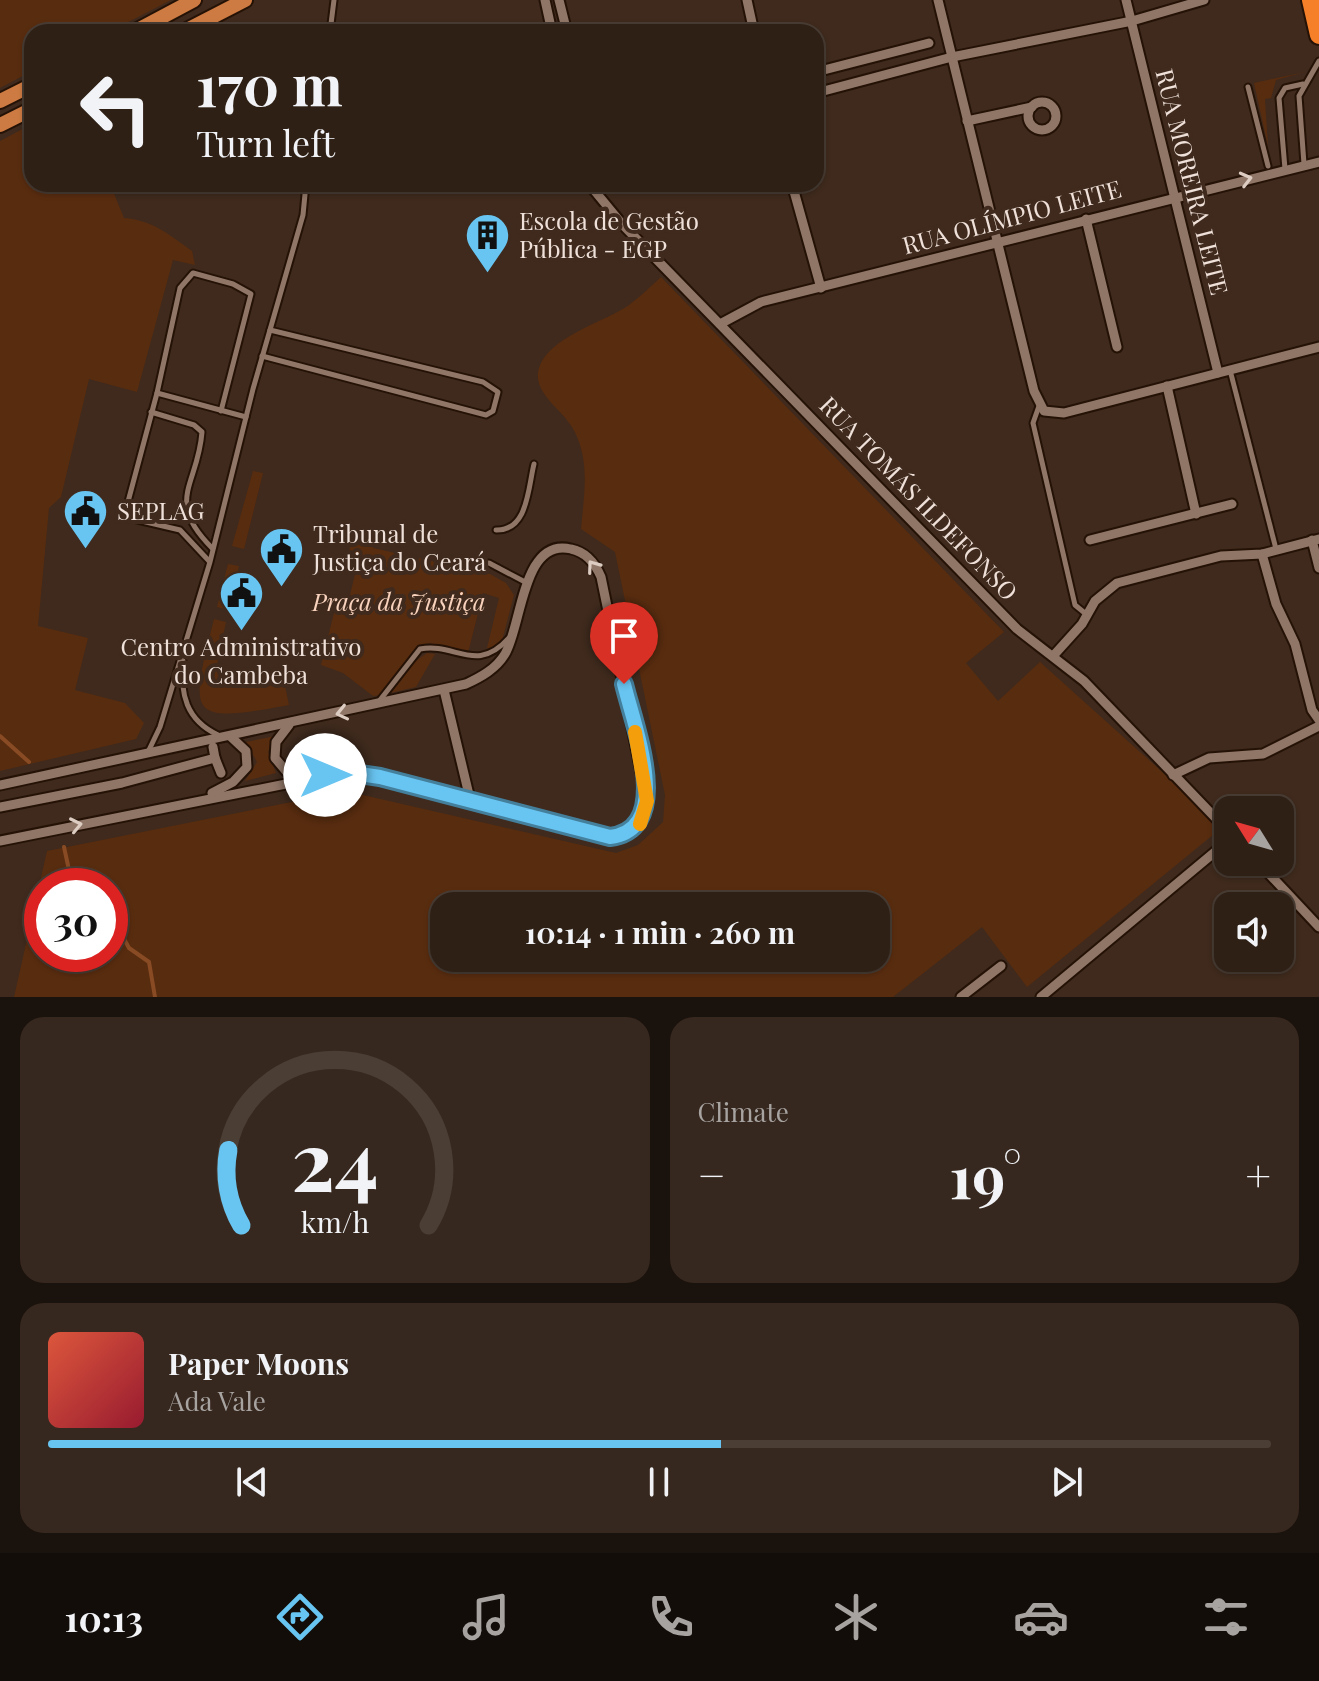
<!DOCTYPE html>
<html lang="en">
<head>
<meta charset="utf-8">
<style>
  :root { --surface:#2f2016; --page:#37281f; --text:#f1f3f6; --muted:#a7a3a1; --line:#4a3e35; --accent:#68c4f0 }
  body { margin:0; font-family:"Playfair Display",serif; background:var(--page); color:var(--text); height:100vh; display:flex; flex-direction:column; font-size:30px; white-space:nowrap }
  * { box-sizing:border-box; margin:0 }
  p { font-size:26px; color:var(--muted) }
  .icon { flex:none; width:44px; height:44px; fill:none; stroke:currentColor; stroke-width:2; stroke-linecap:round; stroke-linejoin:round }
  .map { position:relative; height:997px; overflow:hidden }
  .panel { display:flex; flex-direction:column; gap:20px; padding:20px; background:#1a120c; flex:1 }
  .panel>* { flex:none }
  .banner { position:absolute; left:24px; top:24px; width:800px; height:168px; border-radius:24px; box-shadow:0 2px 6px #0004,0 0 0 2px var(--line); background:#2f2016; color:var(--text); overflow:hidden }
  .needle { width:52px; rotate:307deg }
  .fabs { position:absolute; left:1214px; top:796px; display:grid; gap:16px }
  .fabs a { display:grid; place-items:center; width:80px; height:80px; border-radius:16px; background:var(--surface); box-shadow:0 2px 6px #0004,0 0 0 2px var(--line); font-size:40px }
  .speed { position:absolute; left:24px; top:868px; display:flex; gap:16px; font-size:40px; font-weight:700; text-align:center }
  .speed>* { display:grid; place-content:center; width:104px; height:104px; border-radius:50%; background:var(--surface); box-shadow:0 2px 6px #0004,0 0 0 2px var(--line); line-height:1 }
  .speed .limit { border:12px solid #d22; background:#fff; color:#111 }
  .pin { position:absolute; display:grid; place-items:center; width:68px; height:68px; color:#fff; margin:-82px -34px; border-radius:50% 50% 50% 0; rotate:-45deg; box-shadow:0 0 8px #0007 }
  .pin .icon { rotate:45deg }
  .me { position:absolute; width:88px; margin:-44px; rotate:90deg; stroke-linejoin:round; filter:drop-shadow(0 0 6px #0008) }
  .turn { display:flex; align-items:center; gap:28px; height:168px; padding:0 40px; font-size:36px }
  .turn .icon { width:104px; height:104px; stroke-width:2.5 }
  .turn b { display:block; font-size:56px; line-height:68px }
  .big { font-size:60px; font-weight:700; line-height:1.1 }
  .panel .card { flex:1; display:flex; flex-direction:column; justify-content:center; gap:12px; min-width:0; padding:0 28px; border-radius:24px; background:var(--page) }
  .panel .dial { align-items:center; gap:0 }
  .dial svg { height:208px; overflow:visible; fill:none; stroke:var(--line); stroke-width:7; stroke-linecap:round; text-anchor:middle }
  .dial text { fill:var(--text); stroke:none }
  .song { display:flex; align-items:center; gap:24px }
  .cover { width:96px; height:96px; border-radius:12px; background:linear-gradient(135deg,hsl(10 70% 55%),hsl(350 70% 35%)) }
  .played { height:8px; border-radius:4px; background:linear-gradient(90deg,var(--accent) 55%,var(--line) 55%) }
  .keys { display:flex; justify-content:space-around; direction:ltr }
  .heat { display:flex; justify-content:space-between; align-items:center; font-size:44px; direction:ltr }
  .panel .tiles { flex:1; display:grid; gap:20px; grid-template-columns:1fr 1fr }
  .card:last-child { grid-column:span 2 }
  .trip { position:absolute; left:430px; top:892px; width:460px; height:80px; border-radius:24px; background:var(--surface); box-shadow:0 2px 6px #0004,0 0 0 2px var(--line); font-weight:700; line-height:80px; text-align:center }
  .dock { display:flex; height:128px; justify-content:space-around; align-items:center; background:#130d09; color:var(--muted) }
  .dock .icon { width:56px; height:56px }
  .dock .selected { color:var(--accent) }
  .dock b { font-size:36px; color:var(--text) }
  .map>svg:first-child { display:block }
  .green { fill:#582c0f; fill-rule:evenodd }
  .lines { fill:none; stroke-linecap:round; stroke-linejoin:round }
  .stream { stroke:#894b24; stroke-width:4 }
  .lane-casing { stroke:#251206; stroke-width:9 }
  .street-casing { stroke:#251206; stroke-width:13 }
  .primary-casing { stroke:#251206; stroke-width:18 }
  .highway-casing { stroke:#251206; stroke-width:22 }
  .lane { stroke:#907667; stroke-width:5 }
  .street { stroke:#907667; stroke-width:9 }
  .primary { stroke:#cd7b42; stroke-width:14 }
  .highway { stroke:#f67f29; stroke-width:18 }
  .oneway { stroke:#dcccc2 }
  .route-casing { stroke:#447f9c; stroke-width:20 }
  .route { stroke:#68c4f0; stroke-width:14 }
  .slow { stroke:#f59e0b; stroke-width:14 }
  .labels { text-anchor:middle; stroke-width:8; stroke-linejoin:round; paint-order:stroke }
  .street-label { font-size:24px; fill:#efe1d9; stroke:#3f2a1d }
  .poi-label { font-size:24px; fill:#efe1d9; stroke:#3f2a1d; text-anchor:start }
  .park-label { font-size:24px; font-style:italic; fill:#f8d2bc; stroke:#3f2a1d }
</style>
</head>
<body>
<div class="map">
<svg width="1319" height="997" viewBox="0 0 1319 997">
  <rect width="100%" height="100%" fill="#3f2a1d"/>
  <g class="green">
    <path d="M0,0H171L109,32H32V71L0,88Z"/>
    <path d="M1305,72L1276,80L1271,98L1265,99L1268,146L1254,83Z"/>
    <path d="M32,124V184H110L124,218C152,220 170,235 192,251L195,265L173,260L137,392L89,379L61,497L49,508L38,626L88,638L75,690L125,703L144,723L136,739L0,771V141Z"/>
    <path d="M661,277L1004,632L966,663L998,701L1040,662L1170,779L1219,830L1027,987L982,927L893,997H14L47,851L317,797L363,795L616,853L638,845L663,822L665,795L615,552L581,529C584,494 591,459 572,427C560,407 526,389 542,361C558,334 604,322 629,305C640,297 651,286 661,277ZM42,886H110V954H42ZM444,906H876V958H444Z"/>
    <path d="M253,471L263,473L244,549L232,546Z"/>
    <path d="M354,534L375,539L373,548L490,574L506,583L514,595L502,641L495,648H487L499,598L483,593L468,653L429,643L419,646L380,695L373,696L343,673L321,665L337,601L348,603L357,566L346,562Z"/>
    <path d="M228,564L239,566L229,610L217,607Z"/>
    <path d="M214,619L226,622L216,669L285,686L289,705C185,725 190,715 214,619Z"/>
    <path d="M427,653L435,654L416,687L390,693L413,663Z"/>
    <path d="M275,736L268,752L276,773L245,781L257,762L246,742Z"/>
  </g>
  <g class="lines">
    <g class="stream">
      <path d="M0,736L29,762"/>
      <path d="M64,847L69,870L84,880L86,886"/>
      <path d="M110,913L129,948L149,962L155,997"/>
    </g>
    <defs>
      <g id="lane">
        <path d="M330,32L334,0"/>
        <path d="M1248,87L1268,166"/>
        <path d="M1304,164L1299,96L1319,61"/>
        <path d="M1285,169L1279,98L1285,88L1303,84"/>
        <path d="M262,356L486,415L493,411L498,392L483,382L270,330"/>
        <path d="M1230,370L1276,549"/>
        <path d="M157,393L125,513L129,518L180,530L209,561"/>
        <path d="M1039,406L1033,423L1075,605L1086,614"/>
        <path d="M221,411L251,294L233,284L193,273L180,288L157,393L246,417"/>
        <path d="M151,412L194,425L202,432C198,486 164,500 212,548"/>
        <path d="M496,530C528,531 528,488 534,464"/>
        <path d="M489,563L527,583"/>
        <path d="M183,661C180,694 186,720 218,735"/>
        <path d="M380,700L420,649C455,642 476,675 509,638"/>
        <path d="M148,752L160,727L210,562L253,389L303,215L306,184"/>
      </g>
      <g id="street">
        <path d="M545,0L552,32"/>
        <path d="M559,0L567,32"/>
        <path d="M747,0L754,32"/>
        <path d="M938,0L1034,391L1044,411L1064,413L1319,347"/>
        <path d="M1126,0L1218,373"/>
        <path d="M816,72L929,43"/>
        <path d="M816,93L952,57L1132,21L1204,0"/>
        <circle cx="1042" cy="116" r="14"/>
        <path d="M967,121L1032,107"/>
        <path d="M589,184L622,224L1017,629L1084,681L1228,831"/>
        <path d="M792,184L821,288"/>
        <path d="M1086,219L1117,347"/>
        <path d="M720,324L761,302L1319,162"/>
        <path d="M1167,386L1196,514"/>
        <path d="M1090,540L1232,504"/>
        <path d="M1312,540L1319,568"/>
        <path d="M1262,554L1276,604L1295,644L1312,710L1319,720"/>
        <path d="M1054,655L1082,624L1095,601L1117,583L1221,556L1262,554L1319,539"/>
        <path d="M444,690L470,799"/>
        <path d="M289,725L276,742L275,758L286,771L302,778"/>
        <path d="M215,758L221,773"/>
        <path d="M1173,775L1209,758L1263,754L1319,726"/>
        <path d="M0,785L466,684C481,677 496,669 505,654C522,626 522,537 571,549C586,552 595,563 601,577L647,801L645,812L635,829L610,837L470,799L346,772L0,841"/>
        <path d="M212,793L233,782L247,767L246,751L230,736"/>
        <path d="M0,807L122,783L215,758L213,747"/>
        <path d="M1258,862L1319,927"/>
        <path d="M961,997L1001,966"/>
        <path d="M1041,997L1228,841"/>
      </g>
      <g id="primary">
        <path d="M134,32L194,0"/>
        <path d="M183,32L245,0"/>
        <path d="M0,101L32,85"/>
        <path d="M0,125L32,109"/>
      </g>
      <path id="highway" d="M1311,0L1319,35"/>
    </defs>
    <use href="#lane" class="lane-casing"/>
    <use href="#street" class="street-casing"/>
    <use href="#primary" class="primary-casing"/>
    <use href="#highway" class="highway-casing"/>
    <use href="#lane" class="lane"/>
    <use href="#street" class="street"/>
    <use href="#primary" class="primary"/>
    <use href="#highway" class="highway"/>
  </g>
  <defs><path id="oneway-chevron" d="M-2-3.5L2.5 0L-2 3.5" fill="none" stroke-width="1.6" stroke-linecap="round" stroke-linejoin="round" transform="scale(2)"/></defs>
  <g class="oneway">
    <use href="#oneway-chevron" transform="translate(1246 179) rotate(-14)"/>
    <use href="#oneway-chevron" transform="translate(593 566) rotate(-126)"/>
    <use href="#oneway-chevron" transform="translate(342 713) rotate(167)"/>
    <use href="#oneway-chevron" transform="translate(76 825) rotate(-12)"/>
  </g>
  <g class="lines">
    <defs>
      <path id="route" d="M325,775L346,772L380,777L610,837C675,829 634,726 624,684"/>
    </defs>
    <use href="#route" class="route-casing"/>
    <use href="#route" class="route"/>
    <path class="slow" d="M635,732L647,801L640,824"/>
  </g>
  <defs>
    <symbol id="building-pin" viewBox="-11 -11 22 30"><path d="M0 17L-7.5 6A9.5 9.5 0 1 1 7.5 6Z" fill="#68c4f0" stroke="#3f2a1d"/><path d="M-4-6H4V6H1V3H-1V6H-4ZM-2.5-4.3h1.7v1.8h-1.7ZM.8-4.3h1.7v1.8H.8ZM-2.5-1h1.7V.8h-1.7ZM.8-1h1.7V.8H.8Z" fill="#111"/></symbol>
    <symbol id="civic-pin" viewBox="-11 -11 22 30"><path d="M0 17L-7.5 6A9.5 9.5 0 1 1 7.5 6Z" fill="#68c4f0" stroke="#3f2a1d"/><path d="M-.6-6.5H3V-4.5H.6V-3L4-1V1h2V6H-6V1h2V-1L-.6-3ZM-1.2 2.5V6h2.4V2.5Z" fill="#111"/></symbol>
  </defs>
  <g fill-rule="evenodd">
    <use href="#building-pin" x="462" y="210" width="51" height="69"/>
    <use href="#civic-pin" x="60" y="486" width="51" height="69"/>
    <use href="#civic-pin" x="256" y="524" width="51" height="69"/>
    <use href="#civic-pin" x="216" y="568" width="51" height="69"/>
  </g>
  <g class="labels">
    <g class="street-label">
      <text transform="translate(1191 182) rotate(76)" y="8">RUA MOREIRA LEITE</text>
      <text transform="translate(1012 218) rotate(-15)" y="8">RUA OLÍMPIO LEITE</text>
      <text transform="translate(918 499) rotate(46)" y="8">RUA TOMÁS ILDEFONSO</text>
    </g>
    <g class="poi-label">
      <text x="519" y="230">Escola de Gestão<tspan x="519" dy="28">Pública - EGP</tspan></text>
      <text x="117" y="520">SEPLAG</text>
      <text x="313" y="543">Tribunal de<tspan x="313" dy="28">Justiça do Ceará</tspan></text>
      <text x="241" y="656" text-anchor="middle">Centro Administrativo<tspan x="241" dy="28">do Cambeba</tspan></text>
    </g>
    <g class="park-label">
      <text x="399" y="611">Praça da Justiça</text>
    </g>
  </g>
</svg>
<div class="fabs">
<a><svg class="needle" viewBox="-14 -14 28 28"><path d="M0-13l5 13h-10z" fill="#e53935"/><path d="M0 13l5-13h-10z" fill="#a7a3a1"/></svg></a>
<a><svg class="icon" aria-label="sound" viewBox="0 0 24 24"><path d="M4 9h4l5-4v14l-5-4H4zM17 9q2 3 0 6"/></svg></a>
</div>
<div class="speed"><div class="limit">30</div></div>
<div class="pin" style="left:624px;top:684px;background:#d93025"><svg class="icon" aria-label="arrive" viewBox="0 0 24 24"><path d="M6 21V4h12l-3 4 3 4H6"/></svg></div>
<svg class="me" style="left:325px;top:775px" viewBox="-20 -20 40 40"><circle r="19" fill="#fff"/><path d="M0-13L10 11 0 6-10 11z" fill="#68c4f0"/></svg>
<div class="trip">10:14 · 1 min · 260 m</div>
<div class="banner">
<div class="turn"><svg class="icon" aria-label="left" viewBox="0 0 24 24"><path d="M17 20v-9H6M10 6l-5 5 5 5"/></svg><div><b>170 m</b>Turn left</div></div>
</div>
</div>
<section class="panel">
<div class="tiles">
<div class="card dial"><svg viewBox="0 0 100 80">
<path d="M14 69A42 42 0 1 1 86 69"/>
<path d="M14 69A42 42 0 0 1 9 40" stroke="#68c4f0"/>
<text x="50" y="56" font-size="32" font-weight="700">24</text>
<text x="50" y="72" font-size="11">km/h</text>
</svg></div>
<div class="card"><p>Climate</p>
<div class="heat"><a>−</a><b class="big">19°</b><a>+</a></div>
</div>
<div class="card">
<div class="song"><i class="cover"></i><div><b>Paper Moons</b><p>Ada Vale</p></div></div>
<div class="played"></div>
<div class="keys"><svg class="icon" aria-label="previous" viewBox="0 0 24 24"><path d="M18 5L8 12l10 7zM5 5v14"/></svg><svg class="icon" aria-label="pause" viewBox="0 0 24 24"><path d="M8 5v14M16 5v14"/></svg><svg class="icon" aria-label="next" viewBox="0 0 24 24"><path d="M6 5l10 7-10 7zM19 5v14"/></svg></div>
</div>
</div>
</section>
<nav class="dock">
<b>10:13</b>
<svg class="icon selected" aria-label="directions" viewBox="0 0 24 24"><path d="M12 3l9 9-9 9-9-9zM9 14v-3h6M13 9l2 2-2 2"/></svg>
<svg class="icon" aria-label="music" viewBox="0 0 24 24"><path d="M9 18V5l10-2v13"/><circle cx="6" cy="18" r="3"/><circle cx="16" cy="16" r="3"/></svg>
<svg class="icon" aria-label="phone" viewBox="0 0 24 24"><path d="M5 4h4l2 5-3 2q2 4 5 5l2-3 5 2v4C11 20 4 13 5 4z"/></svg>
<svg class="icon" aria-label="climate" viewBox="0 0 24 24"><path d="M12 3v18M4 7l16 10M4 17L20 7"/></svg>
<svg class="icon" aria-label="car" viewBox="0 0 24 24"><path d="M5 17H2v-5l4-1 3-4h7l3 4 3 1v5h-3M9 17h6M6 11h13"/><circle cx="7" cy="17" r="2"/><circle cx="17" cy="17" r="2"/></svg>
<svg class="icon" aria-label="filters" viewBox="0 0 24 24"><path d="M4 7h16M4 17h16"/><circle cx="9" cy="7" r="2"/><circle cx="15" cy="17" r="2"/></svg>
</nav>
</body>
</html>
